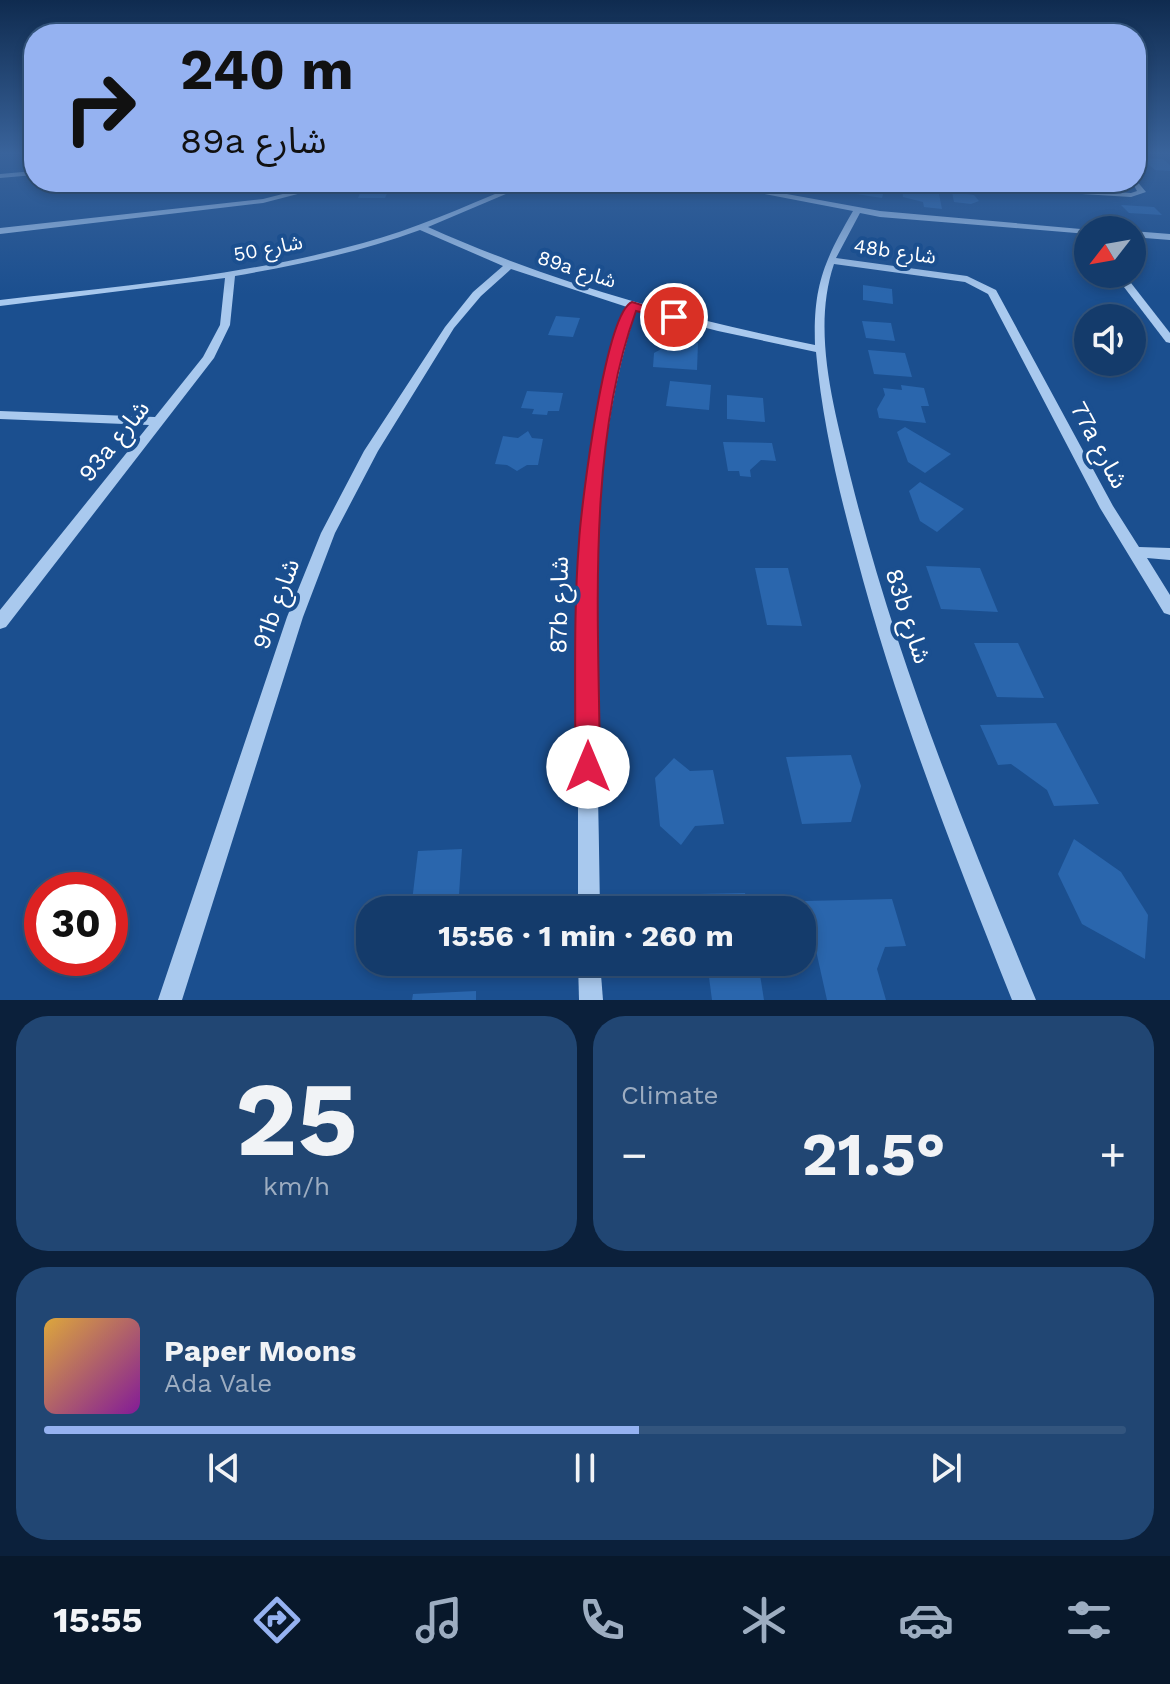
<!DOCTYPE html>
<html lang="en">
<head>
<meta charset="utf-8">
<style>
  :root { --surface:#143b6b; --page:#214673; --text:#f1f3f6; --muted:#9dadc1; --line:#33557e; --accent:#95b2f1 }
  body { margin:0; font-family:"Work Sans","Noto Sans Arabic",sans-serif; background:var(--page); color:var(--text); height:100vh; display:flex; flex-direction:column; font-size:30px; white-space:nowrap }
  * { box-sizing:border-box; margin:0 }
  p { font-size:26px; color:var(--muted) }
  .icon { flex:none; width:44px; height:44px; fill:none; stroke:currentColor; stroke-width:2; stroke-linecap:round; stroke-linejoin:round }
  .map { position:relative; height:1000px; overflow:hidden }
  .sheet { display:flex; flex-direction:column; gap:16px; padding:16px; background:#0b203b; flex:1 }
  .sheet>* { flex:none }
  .banner { position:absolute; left:24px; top:24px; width:1122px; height:168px; border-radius:32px; box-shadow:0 4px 12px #0003,0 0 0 2px var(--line); background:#95b2f1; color:#111; overflow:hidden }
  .needle { width:52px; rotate:239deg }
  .controls { position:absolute; left:1074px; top:216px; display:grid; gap:16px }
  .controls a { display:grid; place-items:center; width:72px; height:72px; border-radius:50%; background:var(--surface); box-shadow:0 4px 12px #0003,0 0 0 2px var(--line); font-size:40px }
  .speed { position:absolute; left:24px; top:872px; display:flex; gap:16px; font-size:40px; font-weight:700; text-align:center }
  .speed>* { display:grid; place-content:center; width:104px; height:104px; border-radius:50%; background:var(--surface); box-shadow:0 4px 12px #0003,0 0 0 2px var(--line); line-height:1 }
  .speed .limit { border:12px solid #d22; background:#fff; color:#111 }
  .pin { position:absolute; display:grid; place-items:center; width:68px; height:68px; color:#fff; margin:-34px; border:4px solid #fff; border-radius:50%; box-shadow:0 2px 8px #0007 }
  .me { position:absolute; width:88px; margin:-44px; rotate:0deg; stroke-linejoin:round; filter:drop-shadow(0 0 6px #0008) }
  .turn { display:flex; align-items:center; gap:28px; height:168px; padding:0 24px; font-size:36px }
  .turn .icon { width:104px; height:104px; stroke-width:2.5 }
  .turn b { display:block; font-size:56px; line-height:68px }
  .big { font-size:60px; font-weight:700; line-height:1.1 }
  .sheet .tile { flex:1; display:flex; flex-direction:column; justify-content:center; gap:12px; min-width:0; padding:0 28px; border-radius:32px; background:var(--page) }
  .sheet .dial { align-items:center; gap:0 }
  .dial b { font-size:104px; line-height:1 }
  .song { display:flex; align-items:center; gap:24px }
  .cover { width:96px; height:96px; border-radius:12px; background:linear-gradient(135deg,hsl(40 70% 55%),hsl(290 70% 35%)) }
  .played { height:8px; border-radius:4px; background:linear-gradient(90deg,var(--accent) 55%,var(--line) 55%) }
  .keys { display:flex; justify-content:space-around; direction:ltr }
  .heat { display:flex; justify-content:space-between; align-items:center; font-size:44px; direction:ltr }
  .sheet .tiles { flex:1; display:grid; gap:16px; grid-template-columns:1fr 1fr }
  .tile:last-child { grid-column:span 2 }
  .trip { position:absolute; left:356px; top:896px; width:460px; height:80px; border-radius:32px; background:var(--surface); box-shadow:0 4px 12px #0003,0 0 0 2px var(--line); font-weight:700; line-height:80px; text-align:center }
  .menu { display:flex; height:128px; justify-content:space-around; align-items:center; background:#08182b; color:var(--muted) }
  .menu .icon { width:56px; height:56px }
  .menu .current { color:var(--accent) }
  .menu b { font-size:36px; color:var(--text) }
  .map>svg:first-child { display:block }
  .building { fill:#2a66ad }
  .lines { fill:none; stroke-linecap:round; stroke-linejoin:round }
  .minor { fill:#a9c9ee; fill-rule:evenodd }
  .route { fill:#e11d48; stroke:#92132f; stroke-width:2 }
  .labels { text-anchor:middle; stroke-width:8; stroke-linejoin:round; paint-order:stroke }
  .far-street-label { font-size:20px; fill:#fff; stroke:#1b4f8f }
  .street-label { font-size:24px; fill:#fff; stroke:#1b4f8f }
</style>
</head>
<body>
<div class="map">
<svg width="1170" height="1000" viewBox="0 0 1170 1000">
  <rect width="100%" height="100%" fill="#1b4f8f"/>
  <g class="building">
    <path d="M1141,158L1163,159L1170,165V171L1155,170Z"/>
    <path d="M860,183L885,187L882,198L856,194Z"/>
    <path d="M376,187H390L385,198H358L360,193Z"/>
    <path d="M902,190L939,194L942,209L924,207L923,202L903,197Z"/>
    <path d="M952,192L974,195L979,201L971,204L954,202Z"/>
    <path d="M1121,205L1154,207L1162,215L1129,213Z"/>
    <path d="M863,285L892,289L893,304L863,300Z"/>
    <path d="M556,316L580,318L573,337L548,335Z"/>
    <path d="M862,321L891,323L895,341L866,338Z"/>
    <path d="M674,342L698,343L697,370L653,367L654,353Z"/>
    <path d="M868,350L905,353L912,377L874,374Z"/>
    <path d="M670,381L711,385L709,410L666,406Z"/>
    <path d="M901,385L924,388L929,406H921L926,423L879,418L877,409L885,395L883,388L902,390Z"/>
    <path d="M527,391L563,393L559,411H548L547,415L532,414L534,409L521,408Z"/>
    <path d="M727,395L763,398L765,422L727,419Z"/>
    <path d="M905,427L951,454L925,473L908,462L897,432Z"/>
    <path d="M528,431L532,438L543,439L538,465H527L517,471L507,465L495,464L503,436L518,438Z"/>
    <path d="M723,442L772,443L776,461L761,460L750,470L751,477L740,476L739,471H728Z"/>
    <path d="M920,482L964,509L937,532L920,521L909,491Z"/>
    <path d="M926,566L980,568L998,612L941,609Z"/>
    <path d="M755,568H788L802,626L767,625Z"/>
    <path d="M974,643H1018L1044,698L997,697Z"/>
    <path d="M1056,723L1099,804L1054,806L1047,790L1011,764L998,765L980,725Z"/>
    <path d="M851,755L861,786L851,822L802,824L786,757Z"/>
    <path d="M674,758L690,771L713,770L724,824L695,826L681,845L660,826L655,778Z"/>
    <path d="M1074,839L1121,872L1148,915L1145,959L1082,924L1058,874Z"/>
    <path d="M462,849L458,910H411L418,851Z"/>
    <path d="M745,893L748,910H700L698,894Z"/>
    <path d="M892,899L906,946L885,947L877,969L886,1000H827L805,901Z"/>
    <path d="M707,962H758L764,1000H712Z"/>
    <path d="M476,991V1000H412L413,994Z"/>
  </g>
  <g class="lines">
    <g class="minor">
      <path d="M34,171V175L0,178V174Z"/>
      <path d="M1136,180L1146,192L1131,197L919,184L915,182H958L1131,193L1137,191L1132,182H1136Z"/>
      <path d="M330,182H344L263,203L0,234V228L263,199Z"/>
      <path d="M523,182H534L428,227C553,283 682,318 815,345C813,286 824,261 853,211L703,182H720L880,211L1092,230H1088V234L880,217L860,213L836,258L967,276L996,290L1113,506L1139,547L1170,548V560L1147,558L1170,595V615L1164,613L1100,508L988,294L965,282L834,264C811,332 835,411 851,479C896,659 965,829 1036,1000H1012C954,854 896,707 856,554C838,488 822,420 816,352L718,331L636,310C593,445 594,574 596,715C598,780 599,845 600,910H578C578,845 578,780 578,715C578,572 580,445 627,307L511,269L481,296L454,328L378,451L335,533L303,617L182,1000H158L287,617L321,533L364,451L445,327L473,292L503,266L420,230C360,252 298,265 235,276L230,325L214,358L6,627L0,629V610L149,425L0,419V411L155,417L203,357L220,325L225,278L0,306V300C121,286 245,276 363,243C418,228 471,204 523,182Z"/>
      <path d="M1132,231L1170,234V240L1132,237Z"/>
      <path d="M1114,274H1124L1170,333V343L1166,342Z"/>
      <path d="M578,962H600L603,1000H579Z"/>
    </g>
  </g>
  <linearGradient id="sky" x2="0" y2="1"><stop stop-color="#0f2b4f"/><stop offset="0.52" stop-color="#39639b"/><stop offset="1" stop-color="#39639b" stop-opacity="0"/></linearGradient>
  <rect width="1170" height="294" fill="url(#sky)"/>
  <path class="route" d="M632,302L681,317L674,321L636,311C586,448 599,622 600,767L596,775L588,779L579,775L575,767C576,692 573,616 579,542C581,507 605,313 632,302Z"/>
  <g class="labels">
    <g class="far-street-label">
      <text transform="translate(268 248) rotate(-11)" y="7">شارع 50</text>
      <text transform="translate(895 251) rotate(8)" y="7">48b شارع</text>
      <text transform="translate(577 269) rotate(18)" y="7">89a شارع</text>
    </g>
    <g class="street-label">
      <text transform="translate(114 441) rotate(-51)" y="8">93a شارع</text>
      <text transform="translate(1099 445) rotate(62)" y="8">77a شارع</text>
      <text transform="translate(276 604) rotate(-70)" y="8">91b شارع</text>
      <text transform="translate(559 605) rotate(-89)" y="8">87b شارع</text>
      <text transform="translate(908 616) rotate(72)" y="8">83b شارع</text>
    </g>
  </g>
</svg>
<div class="controls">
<a><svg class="needle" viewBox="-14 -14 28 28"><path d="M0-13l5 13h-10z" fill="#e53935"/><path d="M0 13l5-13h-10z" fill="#9dadc1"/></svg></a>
<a><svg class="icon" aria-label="sound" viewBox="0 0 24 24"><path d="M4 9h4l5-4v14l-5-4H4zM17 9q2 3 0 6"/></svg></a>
</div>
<div class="speed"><div class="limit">30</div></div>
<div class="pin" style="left:674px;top:317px;background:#d93025"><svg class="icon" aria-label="arrive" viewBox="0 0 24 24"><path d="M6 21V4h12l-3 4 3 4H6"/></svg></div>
<svg class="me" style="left:588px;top:767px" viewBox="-20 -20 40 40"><circle r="19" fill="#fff"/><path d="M0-13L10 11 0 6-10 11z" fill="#e11d48"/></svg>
<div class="trip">15:56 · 1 min · 260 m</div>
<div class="banner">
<div class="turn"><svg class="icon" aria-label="right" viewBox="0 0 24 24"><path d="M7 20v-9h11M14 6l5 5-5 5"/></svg><div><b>240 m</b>89a شارع</div></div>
</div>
</div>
<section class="sheet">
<div class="tiles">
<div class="tile dial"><b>25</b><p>km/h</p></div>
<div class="tile"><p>Climate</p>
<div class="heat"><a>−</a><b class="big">21.5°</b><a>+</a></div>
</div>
<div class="tile">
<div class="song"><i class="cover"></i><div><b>Paper Moons</b><p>Ada Vale</p></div></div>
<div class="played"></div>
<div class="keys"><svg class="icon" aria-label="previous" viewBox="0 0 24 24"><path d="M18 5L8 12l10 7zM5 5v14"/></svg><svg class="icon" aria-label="pause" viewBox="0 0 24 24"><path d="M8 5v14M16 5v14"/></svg><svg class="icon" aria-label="next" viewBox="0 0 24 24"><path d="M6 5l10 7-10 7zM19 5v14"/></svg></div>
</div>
</div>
</section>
<nav class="menu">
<b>15:55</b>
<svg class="icon current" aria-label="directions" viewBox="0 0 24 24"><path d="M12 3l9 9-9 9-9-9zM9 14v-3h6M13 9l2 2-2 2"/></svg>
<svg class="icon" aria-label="music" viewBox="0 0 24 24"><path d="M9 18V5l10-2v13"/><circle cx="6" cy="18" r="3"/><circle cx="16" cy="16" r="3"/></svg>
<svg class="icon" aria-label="phone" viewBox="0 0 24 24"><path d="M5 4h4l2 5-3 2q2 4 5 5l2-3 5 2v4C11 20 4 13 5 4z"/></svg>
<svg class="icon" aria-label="climate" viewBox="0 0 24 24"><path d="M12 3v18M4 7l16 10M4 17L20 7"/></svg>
<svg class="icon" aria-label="car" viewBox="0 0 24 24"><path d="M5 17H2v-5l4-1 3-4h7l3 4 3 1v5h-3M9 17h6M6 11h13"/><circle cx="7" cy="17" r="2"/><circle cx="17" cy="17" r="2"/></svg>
<svg class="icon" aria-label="filters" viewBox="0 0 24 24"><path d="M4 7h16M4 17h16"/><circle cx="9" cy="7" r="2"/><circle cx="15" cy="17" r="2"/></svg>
</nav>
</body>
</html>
